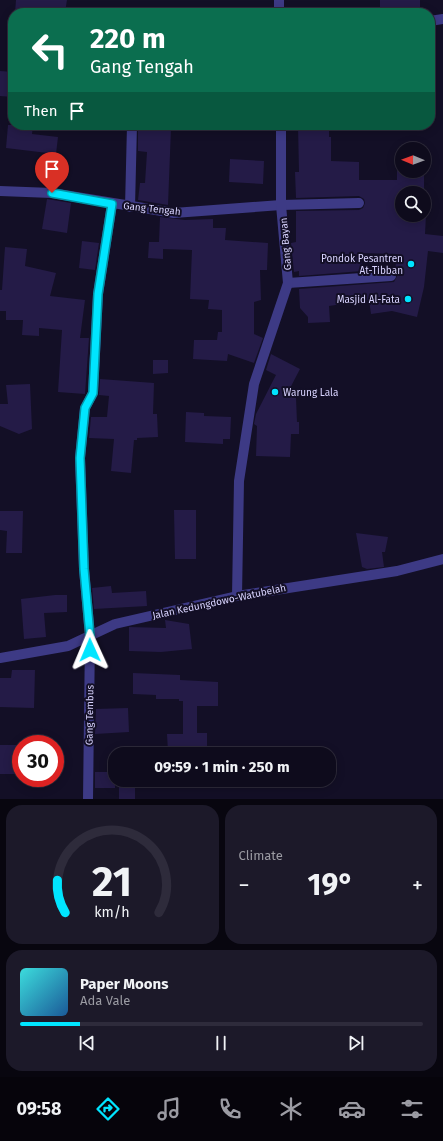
<!DOCTYPE html>
<html lang="en">
<head>
<meta charset="utf-8">
<style>
  :root { --surface:#0e0b1c; --page:#1c1929; --text:#f1f3f6; --muted:#9b9ba3; --line:#2e2b3b; --accent:#00e5ff }
  body { margin:0; font-family:"Fira Sans",sans-serif; background:var(--page); color:var(--text); height:100vh; display:flex; flex-direction:column; font-size:15px; white-space:nowrap }
  * { box-sizing:border-box; margin:0 }
  p { font-size:13px; color:var(--muted) }
  .icon { flex:none; width:22px; height:22px; fill:none; stroke:currentColor; stroke-width:2; stroke-linecap:round; stroke-linejoin:round }
  .map { position:relative; height:799px; overflow:hidden }
  .details { display:flex; flex-direction:column; gap:6px; padding:6px; background:#08060f; flex:1 }
  .details>* { flex:none }
  .hud { position:absolute; left:8px; top:8px; width:427px; height:122px; border-radius:16px; box-shadow:0 2px 10px #0003,0 0 0 1px var(--line); background:#0b6e4f; color:#fff; overflow:hidden }
  .needle { width:26px; rotate:271deg }
  .buttons { position:absolute; left:395px; top:142px; display:grid; gap:8px }
  .buttons a { display:grid; place-items:center; width:36px; height:36px; border-radius:50%; background:var(--surface); box-shadow:0 2px 10px #0003,0 0 0 1px var(--line); font-size:20px }
  .speed { position:absolute; left:12px; top:735px; display:flex; gap:8px; font-size:20px; font-weight:700; text-align:center }
  .speed>* { display:grid; place-content:center; width:52px; height:52px; border-radius:50%; background:var(--surface); box-shadow:0 2px 10px #0003,0 0 0 1px var(--line); line-height:1 }
  .speed .limit { border:6px solid #d22; background:#fff; color:#111 }
  .pin { position:absolute; display:grid; place-items:center; width:34px; height:34px; color:#fff; margin:-41px -17px; border-radius:50% 50% 50% 0; rotate:-45deg; box-shadow:0 0 4px #0007 }
  .pin .icon { rotate:45deg }
  .me { position:absolute; width:44px; margin:-22px; rotate:359deg; stroke-linejoin:round; filter:drop-shadow(0 0 3px #0008) }
  .turn { display:flex; align-items:center; gap:14px; height:84px; padding:0 16px; font-size:18px }
  .turn .icon { width:52px; height:52px; stroke-width:2.5 }
  .turn b { display:block; font-size:28px; line-height:34px }
  .then { display:flex; align-items:center; height:38px; padding:0 16px; background:#0003; gap:8px; font-size:15px }
  .big { font-size:30px; font-weight:700; line-height:1.1 }
  .details .card { flex:1; display:flex; flex-direction:column; justify-content:center; gap:6px; min-width:0; padding:0 14px; border-radius:16px; background:var(--page) }
  .details .dial { align-items:center; gap:0 }
  .dial svg { height:104px; overflow:visible; fill:none; stroke:var(--line); stroke-width:7; stroke-linecap:round; text-anchor:middle }
  .dial text { fill:var(--text); stroke:none }
  .song { display:flex; align-items:center; gap:12px }
  .cover { width:48px; height:48px; border-radius:6px; background:linear-gradient(135deg,hsl(180 70% 55%),hsl(210 70% 35%)) }
  .played { height:4px; border-radius:2px; background:linear-gradient(90deg,var(--accent) 15%,var(--line) 15%) }
  .keys { display:flex; justify-content:space-around; direction:ltr }
  .heat { display:flex; justify-content:space-between; align-items:center; font-size:22px; direction:ltr }
  .details .tiles { flex:1; display:grid; gap:6px; grid-template-columns:1fr 1fr }
  .card:last-child { grid-column:span 2 }
  .trip { position:absolute; left:108px; top:747px; width:228px; height:40px; border-radius:16px; background:var(--surface); box-shadow:0 2px 10px #0003,0 0 0 1px var(--line); font-weight:700; line-height:40px; text-align:center }
  .tab-bar { display:flex; height:64px; justify-content:space-around; align-items:center; background:#06040b; color:var(--muted) }
  .tab-bar .icon { width:28px; height:28px }
  .tab-bar .current { color:var(--accent) }
  .tab-bar b { font-size:18px; color:var(--text) }
  .map>svg:first-child { display:block }
  .building { fill:#241b47 }
  .lines { fill:none; stroke-linecap:round; stroke-linejoin:round }
  .minor { stroke:#3d3a85; stroke-width:10 }
  .route-casing { stroke:#0095a6; stroke-width:10 }
  .route { stroke:#00e5ff; stroke-width:7 }
  .poi-dot { fill:#00e5ff; stroke:#130f26; stroke-width:1.5 }
  .labels { text-anchor:middle; stroke-width:4; stroke-linejoin:round; paint-order:stroke }
  .street-label { font-size:10px; fill:#d9d4ff; stroke:#130f26 }
  .poi-label { font-size:10px; fill:#d9d4ff; stroke:#130f26; text-anchor:end }
</style>
</head>
<body>
<div class="map">
<svg width="443" height="799" viewBox="0 0 443 799">
  <rect width="100%" height="100%" fill="#130f26"/>
  <g class="building">
    <path d="M16,0H67L65,12L35,8L34,13H15Z"/>
    <path d="M380,0H420V13H409V10L380,9Z"/>
    <path d="M0,71L13,72V97L0,96Z"/>
    <path d="M8,125H33L32,134L58,137L56,154L6,148Z"/>
    <path d="M298,125H329V137H331V161L359,162V180H397V171H424V193H402V215H426L425,234L443,236V253L428,251L424,287L417,317L392,311L371,314L369,300L329,306L330,322L308,323V317L300,308L299,289L394,282L397,276L395,271L397,254L361,253L362,271L299,276V271L294,272L291,243L296,242V211L359,210L363,208L365,203L364,199L359,196L296,198L295,172H299Z"/>
    <path d="M138,127L171,128L168,205L138,200L140,183H145L147,152L138,151Z"/>
    <path d="M230,159L264,161L263,184L229,182Z"/>
    <path d="M47,199L71,203L67,233L42,229Z"/>
    <path d="M160,217L185,220L213,219V228H226L225,240L268,243L267,270H260L261,300L254,302V334L263,338L254,363L228,354L227,361L193,359L194,340H217L218,332H222V310L208,309L209,300L190,299L192,250L163,249V259L148,258L149,242H159Z"/>
    <path d="M82,241L99,243L95,270L79,268Z"/>
    <path d="M5,247L27,249L25,266L56,273L50,296L85,300L80,338H89L85,394L58,392L62,330L39,328V336L22,335L23,320H6V311H0V290H2Z"/>
    <path d="M271,354L300,369L287,394L296,398L297,422H299V434H291L290,457L256,456L257,426L254,424L256,414L276,375L266,370Z"/>
    <path d="M153,360H168V373L153,374Z"/>
    <path d="M100,379L154,383L153,414H157L158,437L137,438V440H134L131,473L111,471L114,439L89,438L91,417H107L109,396L99,395Z"/>
    <path d="M30,384L32,429L19,434L0,426V404H8L6,385Z"/>
    <path d="M186,412L204,413V416L231,417L230,439H223V444L185,442Z"/>
    <path d="M174,510H196V559H175Z"/>
    <path d="M0,511H23L22,553H6L7,531L0,530Z"/>
    <path d="M356,533L388,537L385,552H382L384,567L367,569L362,567Z"/>
    <path d="M111,586L112,593L146,591L147,606L94,609L92,588Z"/>
    <path d="M55,595H67V612L44,613L46,637L24,639L21,599Z"/>
    <path d="M165,620L189,624L192,649L161,652L129,651V627L166,628Z"/>
    <path d="M12,670H35L34,708L0,707V678H11Z"/>
    <path d="M133,673L180,675V680L218,682V706H197V733H207V751L168,752L167,734H183V701H179V699H156V695L133,694Z"/>
    <path d="M128,708L129,732L95,734L96,709Z"/>
    <rect x="0" y="745" width="21" height="29"/>
    <rect x="95" y="772" width="20" height="16"/>
    <rect x="119" y="780" width="16" height="19"/>
  </g>
  <g class="lines">
    <g class="minor">
      <path d="M279,0V13"/>
      <path d="M430,21L443,19"/>
      <path d="M0,191L52,193L174,213L281,205L359,203"/>
      <path d="M130,207L132,125"/>
      <path d="M288,283L391,276"/>
      <path d="M237,596L239,481L254,384L288,283L281,205V125"/>
      <path d="M0,658L68,646L115,624L237,596L397,571L443,559"/>
      <path d="M88,799L90,636L84,569L80,458L85,408L93,393L98,294L112,204"/>
    </g>
  </g>
  <g class="lines">
    <defs>
      <path id="route" d="M52,193L112,204L98,294L93,393L85,408L80,458L84,569L90,636V650"/>
    </defs>
    <use href="#route" class="route-casing"/>
    <use href="#route" class="route"/>
  </g>
  <g class="poi-dot">
    <circle cx="411" cy="264" r="4"/>
    <circle cx="408" cy="299" r="4"/>
    <circle cx="275" cy="392" r="4"/>
  </g>
  <g class="labels">
    <g class="street-label">
      <text transform="translate(152 208) rotate(6)" y="4">Gang Tengah</text>
      <text transform="translate(285 244) rotate(-95)" y="4">Gang Bayan</text>
      <text transform="translate(219 601) rotate(-12)" y="4">Jalan Kedungdowo-Watubelah</text>
      <text transform="translate(89 715) rotate(-89)" y="4">Gang Tembus</text>
    </g>
    <g class="poi-label">
      <text x="403" y="262">Pondok Pesantren<tspan x="403" dy="12">At-Tibban</tspan></text>
      <text x="400" y="303">Masjid Al-Fata</text>
      <text x="283" y="396" text-anchor="start">Warung Lala</text>
    </g>
  </g>
</svg>
<div class="buttons">
<a><svg class="needle" viewBox="-14 -14 28 28"><path d="M0-13l5 13h-10z" fill="#e53935"/><path d="M0 13l5-13h-10z" fill="#9b9ba3"/></svg></a>
<a><svg class="icon" aria-label="search" viewBox="0 0 24 24"><circle cx="10" cy="10" r="6"/><path d="M15 15l6 6"/></svg></a>
</div>
<div class="speed"><div class="limit">30</div></div>
<div class="pin" style="left:52px;top:193px;background:#d93025"><svg class="icon" aria-label="arrive" viewBox="0 0 24 24"><path d="M6 21V4h12l-3 4 3 4H6"/></svg></div>
<svg class="me" style="left:90px;top:650px" viewBox="-20 -20 40 40"><path d="M0-17L14 15 0 8-14 15z" fill="#00e5ff" stroke="#fff" stroke-width="4"/></svg>
<div class="trip">09:59 · 1 min · 250 m</div>
<div class="hud">
<div class="turn"><svg class="icon" aria-label="left" viewBox="0 0 24 24"><path d="M17 20v-9H6M10 6l-5 5 5 5"/></svg><div><b>220 m</b>Gang Tengah</div></div>
<div class="then">Then<svg class="icon" aria-label="arrive" viewBox="0 0 24 24"><path d="M6 21V4h12l-3 4 3 4H6"/></svg></div>
</div>
</div>
<section class="details">
<div class="tiles">
<div class="card dial"><svg viewBox="0 0 100 80">
<path d="M14 69A42 42 0 1 1 86 69"/>
<path d="M14 69A42 42 0 0 1 8 44" stroke="#00e5ff"/>
<text x="50" y="56" font-size="32" font-weight="700">21</text>
<text x="50" y="72" font-size="11">km/h</text>
</svg></div>
<div class="card"><p>Climate</p>
<div class="heat"><a>−</a><b class="big">19°</b><a>+</a></div>
</div>
<div class="card">
<div class="song"><i class="cover"></i><div><b>Paper Moons</b><p>Ada Vale</p></div></div>
<div class="played"></div>
<div class="keys"><svg class="icon" aria-label="previous" viewBox="0 0 24 24"><path d="M18 5L8 12l10 7zM5 5v14"/></svg><svg class="icon" aria-label="pause" viewBox="0 0 24 24"><path d="M8 5v14M16 5v14"/></svg><svg class="icon" aria-label="next" viewBox="0 0 24 24"><path d="M6 5l10 7-10 7zM19 5v14"/></svg></div>
</div>
</div>
</section>
<nav class="tab-bar">
<b>09:58</b>
<svg class="icon current" aria-label="directions" viewBox="0 0 24 24"><path d="M12 3l9 9-9 9-9-9zM9 14v-3h6M13 9l2 2-2 2"/></svg>
<svg class="icon" aria-label="music" viewBox="0 0 24 24"><path d="M9 18V5l10-2v13"/><circle cx="6" cy="18" r="3"/><circle cx="16" cy="16" r="3"/></svg>
<svg class="icon" aria-label="phone" viewBox="0 0 24 24"><path d="M5 4h4l2 5-3 2q2 4 5 5l2-3 5 2v4C11 20 4 13 5 4z"/></svg>
<svg class="icon" aria-label="climate" viewBox="0 0 24 24"><path d="M12 3v18M4 7l16 10M4 17L20 7"/></svg>
<svg class="icon" aria-label="car" viewBox="0 0 24 24"><path d="M5 17H2v-5l4-1 3-4h7l3 4 3 1v5h-3M9 17h6M6 11h13"/><circle cx="7" cy="17" r="2"/><circle cx="17" cy="17" r="2"/></svg>
<svg class="icon" aria-label="filters" viewBox="0 0 24 24"><path d="M4 7h16M4 17h16"/><circle cx="9" cy="7" r="2"/><circle cx="15" cy="17" r="2"/></svg>
</nav>
</body>
</html>
